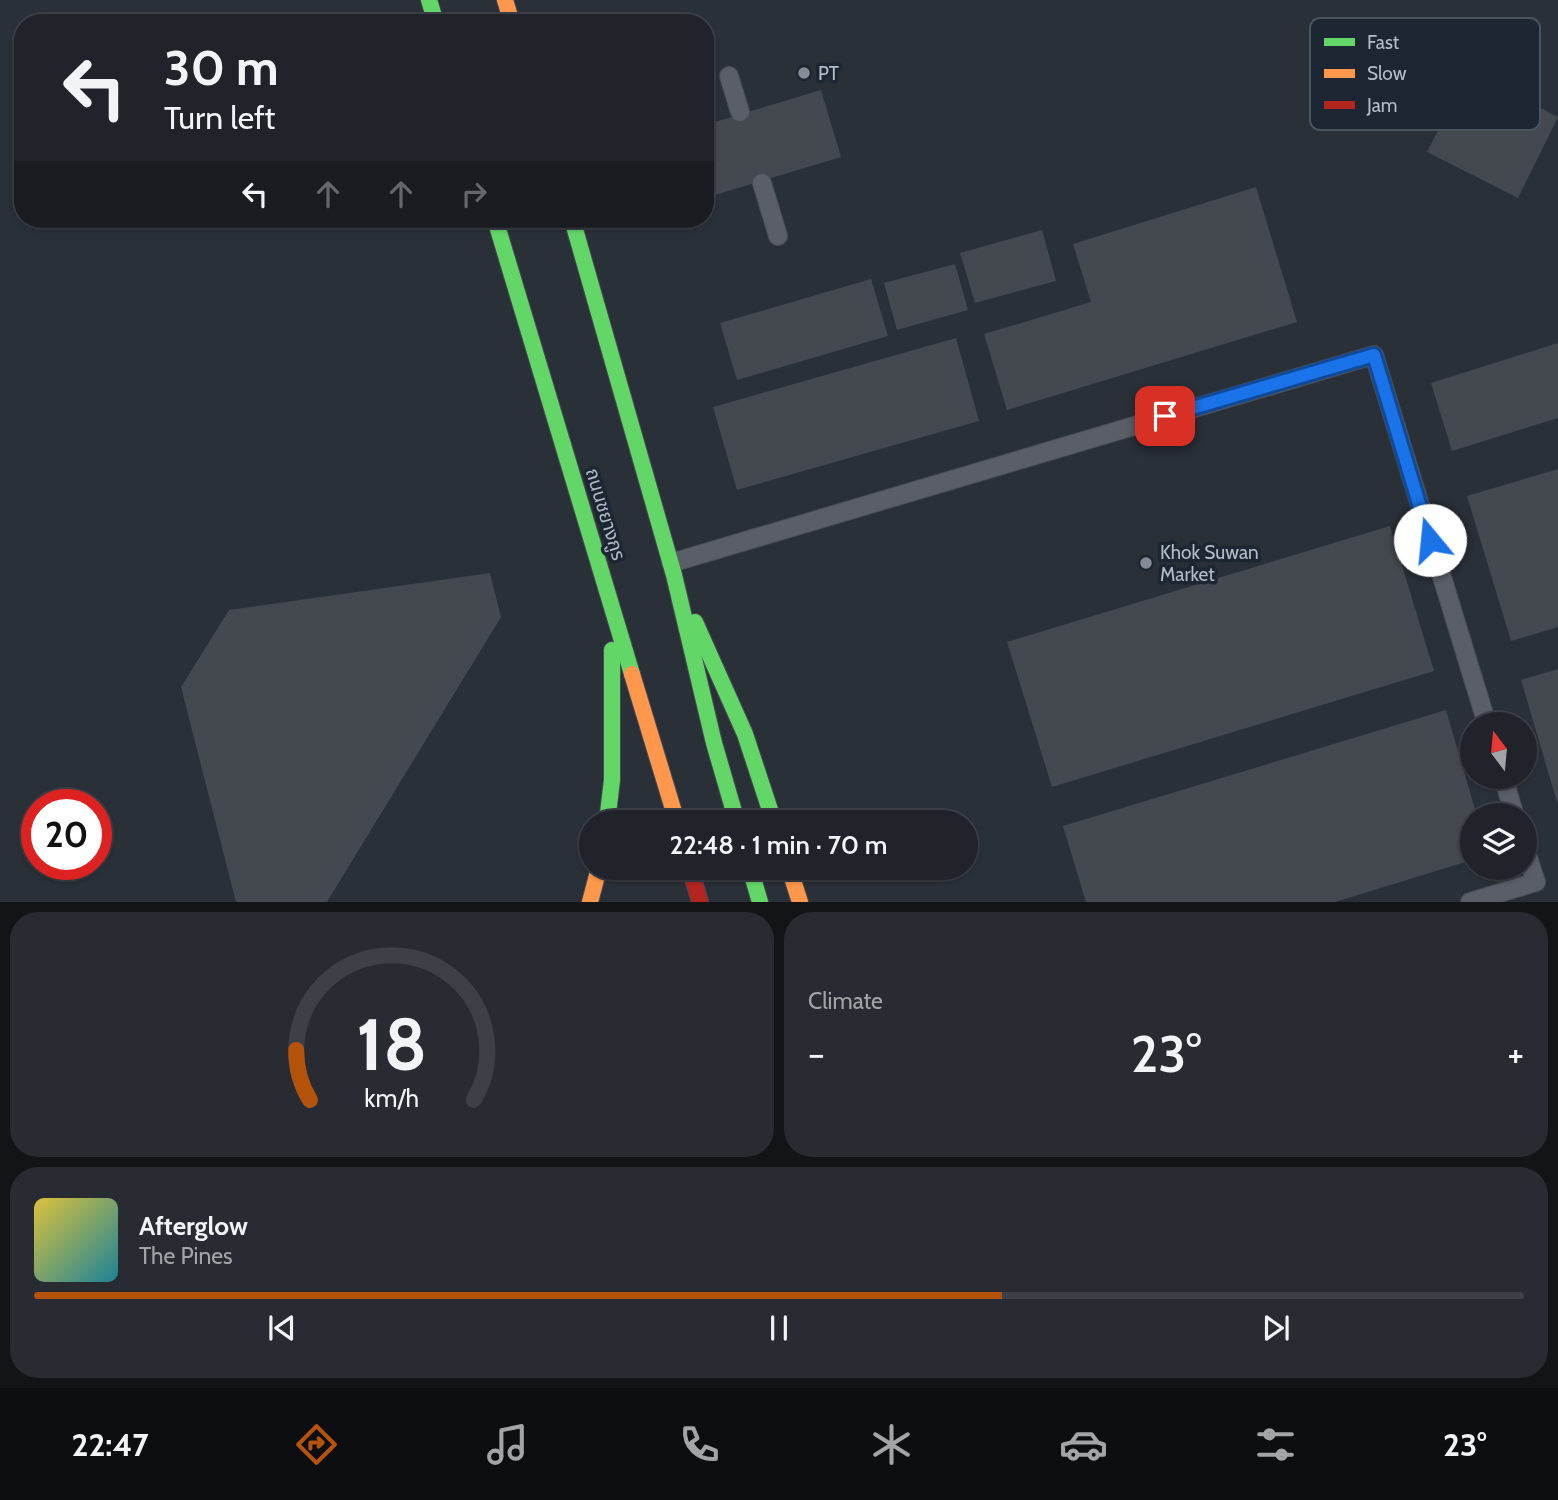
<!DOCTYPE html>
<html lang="en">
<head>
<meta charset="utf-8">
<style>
  :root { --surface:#20242a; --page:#282c32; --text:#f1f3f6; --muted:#a2a4a8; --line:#3d4147; --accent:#b45309 }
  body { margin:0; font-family:Cabin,"Noto Sans Thai",sans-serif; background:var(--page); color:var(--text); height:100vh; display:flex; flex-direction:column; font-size:26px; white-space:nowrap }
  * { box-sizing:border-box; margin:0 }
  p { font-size:23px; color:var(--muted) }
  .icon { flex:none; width:38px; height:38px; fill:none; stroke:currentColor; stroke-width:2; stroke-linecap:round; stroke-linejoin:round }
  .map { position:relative; height:902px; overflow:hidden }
  .sheet { display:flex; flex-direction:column; gap:10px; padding:10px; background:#121417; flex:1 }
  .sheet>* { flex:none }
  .top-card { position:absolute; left:14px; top:14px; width:700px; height:214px; border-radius:28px; box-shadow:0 2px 5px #0004,0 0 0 2px var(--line); background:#20242a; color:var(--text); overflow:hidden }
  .needle { width:46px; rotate:344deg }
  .buttons { position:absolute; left:1460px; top:712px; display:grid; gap:14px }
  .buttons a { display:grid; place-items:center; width:77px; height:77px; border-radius:50%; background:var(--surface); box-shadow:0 2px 5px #0004,0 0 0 2px var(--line); font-size:35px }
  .speed { position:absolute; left:21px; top:789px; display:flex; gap:14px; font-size:35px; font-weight:700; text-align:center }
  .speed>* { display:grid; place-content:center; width:91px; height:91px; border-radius:50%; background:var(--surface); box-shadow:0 2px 5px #0004,0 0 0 2px var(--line); line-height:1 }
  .speed .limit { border:10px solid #d22; background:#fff; color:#111 }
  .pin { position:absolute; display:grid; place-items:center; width:60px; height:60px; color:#fff; margin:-30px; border-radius:14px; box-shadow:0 4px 10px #0006 }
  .me { position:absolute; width:77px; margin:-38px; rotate:343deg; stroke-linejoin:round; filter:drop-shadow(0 0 5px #0008) }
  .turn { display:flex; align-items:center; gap:24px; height:147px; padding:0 35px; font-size:32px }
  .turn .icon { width:91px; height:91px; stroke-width:2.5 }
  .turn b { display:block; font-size:49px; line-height:60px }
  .lanes { display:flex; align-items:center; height:66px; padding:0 35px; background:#0003; justify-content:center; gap:35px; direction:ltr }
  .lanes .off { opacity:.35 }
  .big { font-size:52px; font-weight:600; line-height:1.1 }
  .sheet .card { flex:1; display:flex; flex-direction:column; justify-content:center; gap:10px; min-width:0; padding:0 24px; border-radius:28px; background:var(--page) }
  .sheet .dial { align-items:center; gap:0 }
  .dial svg { height:182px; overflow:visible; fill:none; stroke:var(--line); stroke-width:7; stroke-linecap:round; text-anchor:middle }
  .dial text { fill:var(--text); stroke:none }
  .song { display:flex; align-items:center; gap:21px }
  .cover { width:84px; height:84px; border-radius:10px; background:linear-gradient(135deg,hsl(50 70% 55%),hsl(190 70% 35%)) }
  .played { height:7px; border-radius:4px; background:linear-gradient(90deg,var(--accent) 65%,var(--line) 65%) }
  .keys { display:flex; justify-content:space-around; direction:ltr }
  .heat { display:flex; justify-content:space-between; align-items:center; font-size:38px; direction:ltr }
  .sheet .tiles { flex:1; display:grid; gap:10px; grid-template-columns:1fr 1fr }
  .card:last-child { grid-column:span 2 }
  .trip { position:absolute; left:579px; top:810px; width:399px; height:70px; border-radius:35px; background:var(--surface); box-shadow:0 2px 5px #0004,0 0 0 2px var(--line); font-weight:600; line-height:70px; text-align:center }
  .dock { display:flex; height:112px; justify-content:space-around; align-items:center; background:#0d0e11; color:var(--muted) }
  .dock .icon { width:49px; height:49px }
  .dock .active { color:var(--accent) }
  .dock b { font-size:32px; color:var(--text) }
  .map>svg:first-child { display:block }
  .building { fill:#444950 }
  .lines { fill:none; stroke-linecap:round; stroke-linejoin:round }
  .lane-casing { stroke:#484c53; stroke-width:20 }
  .fast-casing { stroke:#484c55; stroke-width:18 }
  .slow-casing { stroke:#484c55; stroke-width:18 }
  .jam-casing { stroke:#484c55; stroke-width:18 }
  .lane { stroke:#5a5e66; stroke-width:18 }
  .fast { stroke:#63d668; stroke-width:16 }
  .slow { stroke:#ff974d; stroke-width:16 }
  .jam { stroke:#b3261e; stroke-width:16 }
  .route-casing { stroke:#114b97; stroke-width:18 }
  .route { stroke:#1a73e8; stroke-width:12 }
  .poi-dot { fill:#848b96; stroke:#1d2633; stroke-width:2.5 }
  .labels { text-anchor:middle; stroke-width:7; stroke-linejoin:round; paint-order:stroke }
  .poi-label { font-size:19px; fill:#b4bcc9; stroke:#1d2633; text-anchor:start }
  .street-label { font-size:19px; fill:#b4bcc9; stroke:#1d2633 }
  .key { fill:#1d2633; stroke:#4a5360; stroke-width:2 }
  .key-label { font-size:19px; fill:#b4bcc9 }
</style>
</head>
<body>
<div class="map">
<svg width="1558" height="902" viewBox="0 0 1558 902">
  <rect width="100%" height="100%" fill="#2a3038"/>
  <g class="building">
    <path d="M1480,77L1558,117L1518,198L1427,152L1455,97L1467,102Z"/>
    <path d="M821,90L841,157L705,198V125Z"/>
    <path d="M1256,187L1297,322L1007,410L984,334L1091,302L1073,244Z"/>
    <path d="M1042,230L1056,281L975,303L960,253Z"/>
    <path d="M955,264L968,310L897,330L884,283Z"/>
    <path d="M871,279L888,336L737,380L720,323Z"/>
    <path d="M956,338L979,421L737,490L713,407Z"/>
    <path d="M1558,343V418L1452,451L1431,383Z"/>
    <path d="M1558,469V627L1511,641L1467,496Z"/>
    <path d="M1390,526L1434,671L1052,787L1007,642Z"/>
    <path d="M490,573L501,617L327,902H236L181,687L229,610Z"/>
    <path d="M1558,669V802H1557L1521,680Z"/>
    <path d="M1446,710L1477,816H1472V860L1335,902H1086L1063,826Z"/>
  </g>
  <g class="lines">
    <defs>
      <g id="lane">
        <path d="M729,76L740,112"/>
        <path d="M762,183L778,236"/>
        <path d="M671,563L1374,355L1487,724"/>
        <path d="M1503,777L1515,816"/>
        <path d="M1470,902L1536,882L1524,845"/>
      </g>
      <g id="fast">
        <path d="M429,0L436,23"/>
        <path d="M495,219L632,674"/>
        <path d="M572,219L674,575L714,743L737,822"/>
        <path d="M695,622L745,734L774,822"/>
        <path d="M607,822L612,780V650"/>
        <path d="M750,868L760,902"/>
      </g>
      <g id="slow">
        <path d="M505,0L512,23"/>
        <path d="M632,674L677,822"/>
        <path d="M789,868L800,902"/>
        <path d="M590,902L599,868"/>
      </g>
      <path id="jam" d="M690,868L700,902"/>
    </defs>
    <use href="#lane" class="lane-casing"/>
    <use href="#fast" class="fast-casing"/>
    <use href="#slow" class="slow-casing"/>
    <use href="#jam" class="jam-casing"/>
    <use href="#lane" class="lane"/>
    <use href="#fast" class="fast"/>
    <use href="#slow" class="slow"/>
    <use href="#jam" class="jam"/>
  </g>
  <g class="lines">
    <defs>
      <path id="route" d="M1165,416L1374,355L1430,540"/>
    </defs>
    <use href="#route" class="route-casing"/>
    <use href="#route" class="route"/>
  </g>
  <g class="poi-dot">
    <circle cx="804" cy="73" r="7"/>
    <circle cx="1146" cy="563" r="7"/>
  </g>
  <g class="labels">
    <g class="poi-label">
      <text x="818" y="80">PT</text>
      <text x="1160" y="559">Khok Suwan<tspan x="1160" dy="22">Market</tspan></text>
    </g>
    <g class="street-label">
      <text transform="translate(606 514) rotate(73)" y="7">ถนนชยางกูร</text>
    </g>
  </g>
  <rect x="1310" y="18" width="230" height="112" rx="10" class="key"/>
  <rect x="1324" y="38" width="31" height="8" fill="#63d668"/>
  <rect x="1324" y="69" width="31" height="9" fill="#ff974d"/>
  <rect x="1324" y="101" width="31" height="8" fill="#b3261e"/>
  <g class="key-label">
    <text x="1367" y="49">Fast</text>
    <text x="1367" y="80">Slow</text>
    <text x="1367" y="112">Jam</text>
  </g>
</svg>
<div class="buttons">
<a><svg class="needle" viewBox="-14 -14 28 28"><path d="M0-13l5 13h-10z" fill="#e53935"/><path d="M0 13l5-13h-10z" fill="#a2a4a8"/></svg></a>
<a><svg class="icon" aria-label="layers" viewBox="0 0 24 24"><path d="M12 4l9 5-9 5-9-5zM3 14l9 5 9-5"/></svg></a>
</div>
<div class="speed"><div class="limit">20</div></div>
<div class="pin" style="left:1165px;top:416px;background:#d93025"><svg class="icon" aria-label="arrive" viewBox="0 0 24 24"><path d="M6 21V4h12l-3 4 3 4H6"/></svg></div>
<svg class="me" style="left:1430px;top:540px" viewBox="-20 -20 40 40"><circle r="19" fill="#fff"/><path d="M0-13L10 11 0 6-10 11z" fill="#1a73e8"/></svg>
<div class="trip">22:48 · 1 min · 70 m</div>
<div class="top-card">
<div class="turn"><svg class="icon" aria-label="left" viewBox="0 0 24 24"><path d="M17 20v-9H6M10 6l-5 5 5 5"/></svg><div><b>30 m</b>Turn left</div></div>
<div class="lanes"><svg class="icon" aria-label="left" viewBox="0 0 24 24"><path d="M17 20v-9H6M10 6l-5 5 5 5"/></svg><svg class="icon off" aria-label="ahead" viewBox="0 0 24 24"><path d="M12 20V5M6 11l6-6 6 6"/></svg><svg class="icon off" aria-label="ahead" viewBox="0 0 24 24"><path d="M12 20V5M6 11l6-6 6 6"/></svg><svg class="icon off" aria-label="right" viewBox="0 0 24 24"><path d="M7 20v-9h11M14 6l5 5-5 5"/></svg></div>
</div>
</div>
<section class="sheet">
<div class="tiles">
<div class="card dial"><svg viewBox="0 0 100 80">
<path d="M14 69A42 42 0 1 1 86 69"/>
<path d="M14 69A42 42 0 0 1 8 47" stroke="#b45309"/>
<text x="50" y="56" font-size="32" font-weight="700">18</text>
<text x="50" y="72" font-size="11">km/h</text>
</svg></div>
<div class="card"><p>Climate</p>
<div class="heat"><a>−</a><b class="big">23°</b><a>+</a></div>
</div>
<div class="card">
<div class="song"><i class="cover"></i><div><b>Afterglow</b><p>The Pines</p></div></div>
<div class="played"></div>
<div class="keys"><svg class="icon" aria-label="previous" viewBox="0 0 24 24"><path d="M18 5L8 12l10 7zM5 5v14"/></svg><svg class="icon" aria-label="pause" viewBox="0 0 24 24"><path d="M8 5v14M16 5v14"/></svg><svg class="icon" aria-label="next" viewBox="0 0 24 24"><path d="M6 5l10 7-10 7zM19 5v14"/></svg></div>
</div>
</div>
</section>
<nav class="dock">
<b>22:47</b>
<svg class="icon active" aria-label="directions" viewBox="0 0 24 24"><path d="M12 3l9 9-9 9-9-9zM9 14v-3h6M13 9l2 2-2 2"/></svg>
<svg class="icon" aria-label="music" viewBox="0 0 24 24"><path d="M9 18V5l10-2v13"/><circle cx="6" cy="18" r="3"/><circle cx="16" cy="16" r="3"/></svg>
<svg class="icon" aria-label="phone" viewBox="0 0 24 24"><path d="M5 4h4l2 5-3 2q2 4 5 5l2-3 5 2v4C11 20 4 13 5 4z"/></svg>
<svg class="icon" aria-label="climate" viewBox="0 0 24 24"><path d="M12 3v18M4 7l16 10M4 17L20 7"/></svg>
<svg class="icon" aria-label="car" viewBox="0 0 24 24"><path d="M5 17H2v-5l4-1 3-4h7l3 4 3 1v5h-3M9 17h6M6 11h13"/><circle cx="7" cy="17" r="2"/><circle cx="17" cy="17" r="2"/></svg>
<svg class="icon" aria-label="filters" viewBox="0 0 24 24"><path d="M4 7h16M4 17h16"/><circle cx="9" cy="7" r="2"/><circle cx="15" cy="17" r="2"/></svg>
<b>23°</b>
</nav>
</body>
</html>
